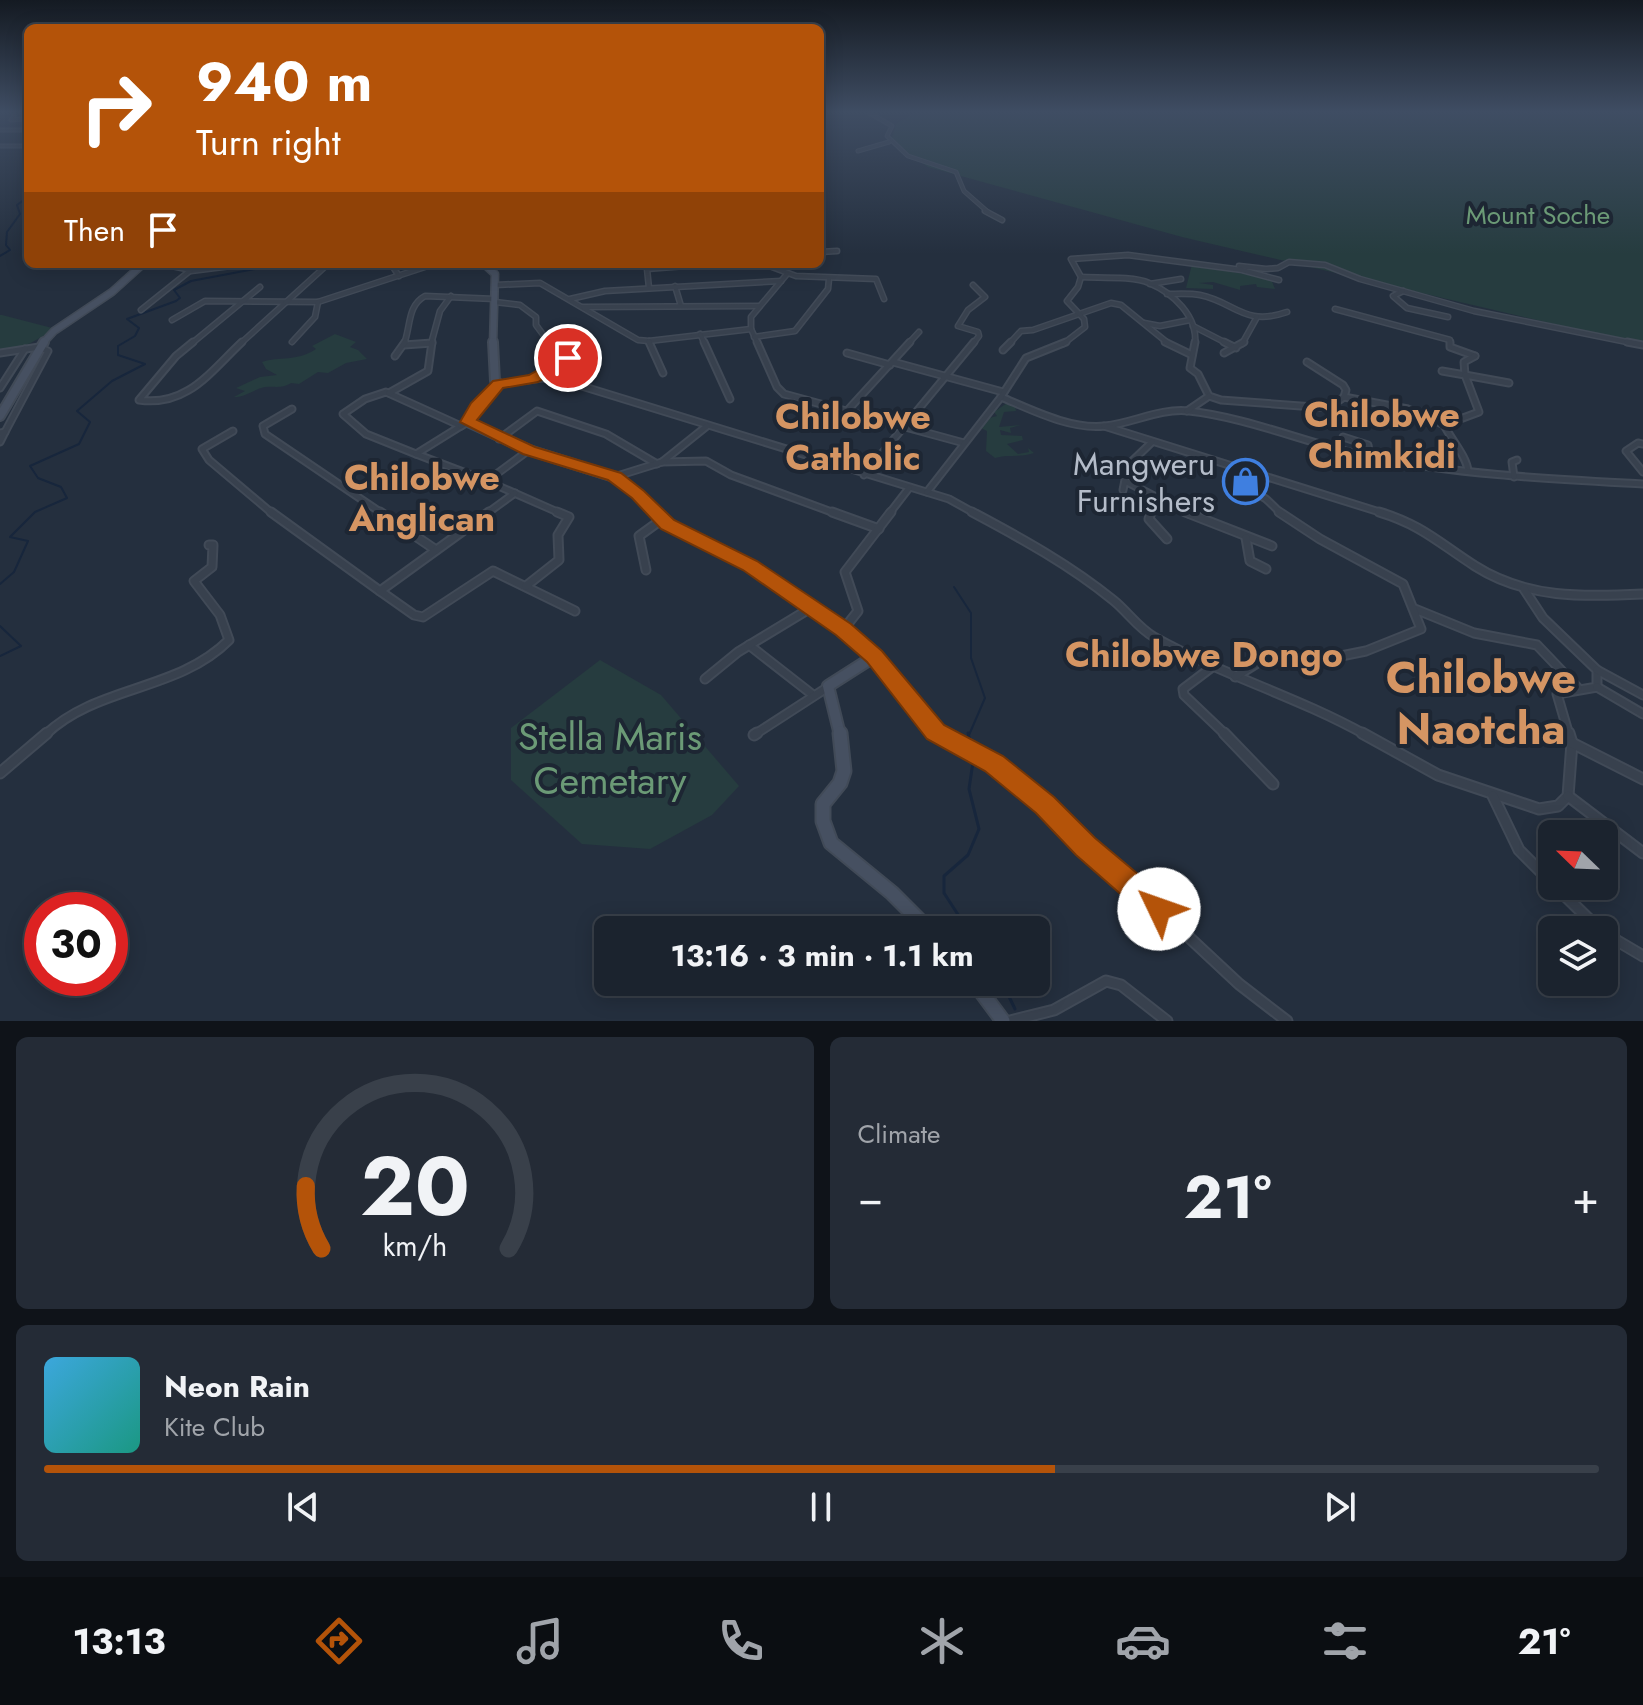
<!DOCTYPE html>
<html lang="en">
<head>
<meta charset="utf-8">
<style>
  :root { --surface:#1b232e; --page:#242b36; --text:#f1f3f6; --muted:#a0a4aa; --line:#39404a; --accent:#b45309 }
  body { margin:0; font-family:Jost,sans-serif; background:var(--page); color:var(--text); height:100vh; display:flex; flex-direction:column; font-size:30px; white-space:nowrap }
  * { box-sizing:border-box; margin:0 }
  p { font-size:26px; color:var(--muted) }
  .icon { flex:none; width:44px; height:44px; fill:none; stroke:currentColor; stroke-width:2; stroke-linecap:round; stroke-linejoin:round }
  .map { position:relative; height:1021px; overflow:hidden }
  .side { display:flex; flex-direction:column; gap:16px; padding:16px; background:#0f1319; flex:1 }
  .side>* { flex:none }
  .hud { position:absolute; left:24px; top:24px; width:800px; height:244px; border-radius:12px; box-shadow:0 4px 20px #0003,0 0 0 2px var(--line); background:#b45309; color:#fff; overflow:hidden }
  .needle { width:52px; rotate:293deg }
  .tools { position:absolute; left:1538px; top:820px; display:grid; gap:16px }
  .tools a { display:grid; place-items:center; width:80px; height:80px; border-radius:12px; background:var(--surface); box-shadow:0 4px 20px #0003,0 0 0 2px var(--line); font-size:40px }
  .speed { position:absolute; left:24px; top:892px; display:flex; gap:16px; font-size:40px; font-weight:700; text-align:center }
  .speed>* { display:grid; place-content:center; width:104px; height:104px; border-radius:50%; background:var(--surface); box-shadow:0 4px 20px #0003,0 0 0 2px var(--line); line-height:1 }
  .speed .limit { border:12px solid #d22; background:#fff; color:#111 }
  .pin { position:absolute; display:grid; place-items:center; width:68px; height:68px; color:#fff; margin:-34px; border:4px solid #fff; border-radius:50%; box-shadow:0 2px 8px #0007 }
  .me { position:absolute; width:88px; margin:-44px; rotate:312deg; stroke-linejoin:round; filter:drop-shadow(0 0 6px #0008) }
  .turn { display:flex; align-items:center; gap:28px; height:168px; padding:0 40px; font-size:36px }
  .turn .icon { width:104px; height:104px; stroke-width:2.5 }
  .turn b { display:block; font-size:56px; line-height:68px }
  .then { display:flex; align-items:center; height:76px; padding:0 40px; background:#0003; gap:16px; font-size:30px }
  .big { font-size:60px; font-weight:700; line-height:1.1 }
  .side .card { flex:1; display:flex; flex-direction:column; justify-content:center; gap:12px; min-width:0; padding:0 28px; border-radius:12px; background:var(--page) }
  .side .dial { align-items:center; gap:0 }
  .dial svg { height:208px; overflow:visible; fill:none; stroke:var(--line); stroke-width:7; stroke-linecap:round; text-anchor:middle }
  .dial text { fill:var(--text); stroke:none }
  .song { display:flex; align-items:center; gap:24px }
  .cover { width:96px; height:96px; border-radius:12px; background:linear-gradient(135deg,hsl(200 70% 55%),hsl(170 70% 35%)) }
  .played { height:8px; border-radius:4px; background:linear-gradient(90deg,var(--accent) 65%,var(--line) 65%) }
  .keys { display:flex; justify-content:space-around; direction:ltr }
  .heat { display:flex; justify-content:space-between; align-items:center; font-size:44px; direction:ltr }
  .side .tiles { flex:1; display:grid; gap:16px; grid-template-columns:1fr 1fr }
  .card:last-child { grid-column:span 2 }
  .trip { position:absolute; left:594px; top:916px; width:456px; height:80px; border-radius:12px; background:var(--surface); box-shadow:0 4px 20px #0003,0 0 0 2px var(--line); font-weight:700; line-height:80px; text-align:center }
  .dock { display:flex; height:128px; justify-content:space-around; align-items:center; background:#0b0e12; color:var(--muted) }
  .dock .icon { width:56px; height:56px }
  .dock .current { color:var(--accent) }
  .dock b { font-size:36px; color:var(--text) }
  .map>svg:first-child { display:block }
  .green { fill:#263c3f }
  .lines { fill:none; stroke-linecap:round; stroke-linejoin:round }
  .stream-far1 { stroke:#17263c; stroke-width:2 }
  .stream { stroke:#17263c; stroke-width:3 }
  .street-far4-casing { stroke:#414a57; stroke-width:5 }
  .street-far3-casing { stroke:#414a57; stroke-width:7 }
  .street-far2-casing { stroke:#414a57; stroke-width:9 }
  .street-far1-casing { stroke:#414a57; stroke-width:11 }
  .street-casing { stroke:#414a57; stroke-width:13 }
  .secondary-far3-casing { stroke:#414a57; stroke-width:9 }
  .secondary-far2-casing { stroke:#414a57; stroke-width:12 }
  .secondary-far1-casing { stroke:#414a57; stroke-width:14 }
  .secondary-casing { stroke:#414a57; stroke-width:17 }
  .street-far4 { stroke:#38414e; stroke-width:3 }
  .street-far3 { stroke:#38414e; stroke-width:4 }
  .street-far2 { stroke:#38414e; stroke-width:5 }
  .street-far1 { stroke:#38414e; stroke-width:7 }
  .street { stroke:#38414e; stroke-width:9 }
  .secondary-far3 { stroke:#465061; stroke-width:6 }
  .secondary-far2 { stroke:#465061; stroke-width:8 }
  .secondary-far1 { stroke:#465061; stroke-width:10 }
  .secondary { stroke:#465061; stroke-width:13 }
  .route { fill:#b45309; stroke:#753606; stroke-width:2 }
  .labels { text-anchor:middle; stroke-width:8; stroke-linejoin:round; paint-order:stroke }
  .far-park-label { font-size:26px; fill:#6b9a76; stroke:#1d2633 }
  .poi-label { font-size:32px; fill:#b4bcc9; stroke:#1d2633; text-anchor:end }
  .quarter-label { font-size:36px; font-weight:bold; fill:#d59563; stroke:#1d2633 }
  .near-park-label { font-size:38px; fill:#6b9a76; stroke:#1d2633 }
  .near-quarter-label { font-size:44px; font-weight:bold; fill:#d59563; stroke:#1d2633 }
</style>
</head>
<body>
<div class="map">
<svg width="1643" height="1021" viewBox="0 0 1643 1021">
  <rect width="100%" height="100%" fill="#242f3e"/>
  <g class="green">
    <path d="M916,111H1643V345L1182,237L928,167L891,141L896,124Z"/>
    <path d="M1192,264L1271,279L1275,289L1257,287L1256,284L1240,286V290L1213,282L1199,283L1213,285V289L1186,288Z"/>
    <path d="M0,315H2L56,329L25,346L0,350Z"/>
    <path d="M335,334L356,342L350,347L358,350L367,359L346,363L328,373L318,372L299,384L291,383C281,389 276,386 265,387C254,389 246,397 234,397L245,391L236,388L260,377L277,375L266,369L262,362C279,356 297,362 316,349L312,346Z"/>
    <path d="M1007,403L1015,406L1016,411L1004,412L999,427L1021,425L1010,428L1011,433L1000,430L1001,435L1022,436L1023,440L1007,444L1018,454L1029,452L1028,448L1034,453C1020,458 1007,454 995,458L986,451L987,431L981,428L985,419L997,416L994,412Z"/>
    <path d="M600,660L661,695L739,786L712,815L650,849L582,844L511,780V728Z"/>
  </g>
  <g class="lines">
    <g class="stream-far1">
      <path d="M0,256L10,250L6,245L7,232L20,214L17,205L28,197"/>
      <path d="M0,584L14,572L28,541L10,537L35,512L67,498L61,487L38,478L30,466L79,444L90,422L77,411L112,381L145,364L118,355V346L135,336L139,328L127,319L176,301L180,298L174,290L191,281L282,264"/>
      <path d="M954,587L971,613V658L985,698L969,735"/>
      <path d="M0,626L21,646L0,656"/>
    </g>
    <g class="stream">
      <path d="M968,733L971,745"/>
      <path d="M968,930L944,893V876L968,855L979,829L969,789L974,755"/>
      <path d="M1002,982L1015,1009"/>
    </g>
    <defs>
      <g id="street-far4">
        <path d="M866,111L892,126L887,136L908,156L956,172L964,191L989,213"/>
        <path d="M14,116L11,120L23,119L28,115"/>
        <path d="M0,130H28"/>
        <path d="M0,146H28"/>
        <path d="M858,151L889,142"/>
      </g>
      <g id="street-far3">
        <path d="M985,211L1002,220"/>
        <path d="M820,252L837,251"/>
        <path d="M391,264L399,276"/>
        <path d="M764,264L796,276L876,279L884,299"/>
        <path d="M1239,266L1266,269L1278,268L1289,262L1325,265L1360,279L1474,311L1637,344"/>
        <path d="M191,271L247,264"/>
        <path d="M1081,277C1099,278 1134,276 1149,283C1173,293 1198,316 1195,344"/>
        <path d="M1150,284L1181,279"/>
        <path d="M496,285L540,283L638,340L649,341L751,329V317L787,274"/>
        <path d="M675,286L681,306"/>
        <path d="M649,288L647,269L711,264"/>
        <path d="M1403,291L1393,296L1407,308L1448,317"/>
        <path d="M1167,294C1177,294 1190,293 1200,295C1235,302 1244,327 1287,312"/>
        <path d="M570,299L605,291L781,281"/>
        <path d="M495,302L520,305L536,317V325L550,344"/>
        <path d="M583,307L758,306"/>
        <path d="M1335,309L1450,340V344"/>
        <path d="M141,310L191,270L167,265H142"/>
        <path d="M172,320L205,301L318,302L434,264"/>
        <path d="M1144,323L1160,326L1190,320"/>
        <path d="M1193,326L1228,344"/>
        <path d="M751,329L758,344"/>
        <path d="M700,334L705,344"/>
        <path d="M754,337L795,331L828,289L829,279"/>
        <path d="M649,341L650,344"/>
        <path d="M292,342L315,317L318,302"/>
        <path d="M191,344L260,287"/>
        <path d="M240,344L328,264"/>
        <path d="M404,344C411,326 407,306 425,296L495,299"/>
        <path d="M421,344L432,343"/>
        <path d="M431,344L440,311L451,296"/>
        <path d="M908,344L919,332"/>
        <path d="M973,344L979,336L978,332L958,326L968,310L985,297L973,285"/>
        <path d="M1009,344L1021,331L1033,330L1111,303L1121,305L1169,344"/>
        <path d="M1063,344L1085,327L1084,319L1067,301L1078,287L1081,277L1071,259L1128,255L1242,270L1279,280"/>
        <path d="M1242,344L1257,317"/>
      </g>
      <g id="street-far2">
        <path d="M193,342L176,356L139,400C187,407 210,372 242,342"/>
        <path d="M649,342L663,373"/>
        <path d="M704,342L730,399"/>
        <path d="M757,342L777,387L784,394L964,443"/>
        <path d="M1165,342L1192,355"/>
        <path d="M1195,342L1190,368L1198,374L1209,396L1221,400L1328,408L1344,397"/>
        <path d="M1224,342L1236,348"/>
        <path d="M1450,342V347L1475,356"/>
        <path d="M1627,342L1643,345"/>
        <path d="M404,345L432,343"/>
        <path d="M1003,350L1011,342"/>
        <path d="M0,353L39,347L48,351L5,432"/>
        <path d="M847,353L890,365"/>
        <path d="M1224,353L1244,342"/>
        <path d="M395,356L405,342"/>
        <path d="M893,362L1003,392"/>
        <path d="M1307,362L1343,385L1346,390L1344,397L1408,409L1444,425C1451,439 1467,457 1468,471"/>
        <path d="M1442,371L1465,375L1464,362L1475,356"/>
        <path d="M537,377L568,358L550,348V342"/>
        <path d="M499,384L542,378L562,380L949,499L976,514"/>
        <path d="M0,388L25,349"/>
        <path d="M386,392L461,426L416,454L366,434L343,414L365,399Z"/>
        <path d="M389,393L428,371L432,342"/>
        <path d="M1001,397C1032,410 1071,430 1105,426C1134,423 1159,408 1189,411C1251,418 1310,445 1371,457C1461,475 1552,479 1643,484"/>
        <path d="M292,409L263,426L265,434L383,514"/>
        <path d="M847,411L910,342"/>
        <path d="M1187,411L1209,396"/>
        <path d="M1444,425L1479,412L1465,375L1509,383"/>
        <path d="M461,426L468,422"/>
        <path d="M1104,426L1386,514"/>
        <path d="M233,431L202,449L209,460L273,514"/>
        <path d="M0,433L5,432L0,442"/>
        <path d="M1343,437L1368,445L1370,456"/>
        <path d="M499,439L537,411L606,434L657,464"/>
        <path d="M1643,444L1638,443L1626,451L1643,472"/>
        <path d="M529,450L487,481L562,514"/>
        <path d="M416,454L487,481"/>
        <path d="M662,462L706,461L731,475L837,514"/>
        <path d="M1236,465C1238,487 1250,488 1266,499C1272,504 1276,509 1282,514"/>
        <path d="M864,475L974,342"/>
        <path d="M614,477L662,462L707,426"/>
        <path d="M1514,477L1512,462L1517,460"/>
        <path d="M1127,482L1189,514"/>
        <path d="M1123,490L1128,465L1152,442"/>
        <path d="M927,492L1001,397L1026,358L1066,342"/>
        <path d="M486,514L515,493"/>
        <path d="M889,514L909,488"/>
        <path d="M1150,514L1155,498"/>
      </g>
      <g id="street-far1">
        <path d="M271,512L380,591"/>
        <path d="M380,512L436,550"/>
        <path d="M489,512L380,591L414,615L423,617L493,571L575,611"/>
        <path d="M832,512L879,529"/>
        <path d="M972,512C1021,538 1070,565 1113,600C1127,611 1138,628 1154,637C1222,675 1298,697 1366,735"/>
        <path d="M1151,512L1149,519L1167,539"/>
        <path d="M1185,512L1272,546"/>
        <path d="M1379,512C1422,525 1439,543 1475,566C1527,599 1584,597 1643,594"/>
        <path d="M1246,538L1250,561L1266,569"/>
        <path d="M646,570L639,536L661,520"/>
        <path d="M526,586L559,560L558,535L569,517L557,512"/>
        <path d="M1524,589L1543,618L1597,670V687L1557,694L1569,735"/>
        <path d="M1415,609L1474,633L1537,645L1578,688"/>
        <path d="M843,630L858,611L845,572L891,512"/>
        <path d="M749,645L813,695"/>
        <path d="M875,656L940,735"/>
        <path d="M1212,667L1183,689L1184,695L1226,735"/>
        <path d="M1597,670L1643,695"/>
        <path d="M1235,677L1259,662L1336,657L1366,651L1421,629L1403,584L1320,539L1279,512"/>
        <path d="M705,679L738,652L809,609"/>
        <path d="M1597,687L1643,714"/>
        <path d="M45,735C97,685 177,692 229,640L220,615L194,581L212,567L213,545H209"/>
        <path d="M754,735L828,687"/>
      </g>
      <g id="street">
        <path d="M937,733L991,761L1045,805L1085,846L1133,885L1239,984L1287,1021"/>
        <path d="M1224,733L1273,784"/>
        <path d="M1362,733L1438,775L1539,809L1558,806L1568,796L1572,743L1569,733"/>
        <path d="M754,735L757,733"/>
        <path d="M1572,743L1643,779"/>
        <path d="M0,773L47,733"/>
        <path d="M1493,796L1519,850L1552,883"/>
        <path d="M1568,796L1643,853"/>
        <path d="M1555,886L1600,930"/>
        <path d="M1604,933L1643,956"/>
        <path d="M1010,1021L1054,1010L1106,981L1121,985L1167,1021"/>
      </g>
      <g id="secondary-far3">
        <path d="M484,264L495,274L493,344"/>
        <path d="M42,344L54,331L112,292L143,264"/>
      </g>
      <g id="secondary-far2">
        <path d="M493,342L495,381L499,384L477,406L468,422L529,450L614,477L638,494L657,514"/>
        <path d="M0,416L44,342"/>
      </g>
      <path id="secondary-far1" d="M655,512L668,525L750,565L860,642L875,656L828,686L840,735"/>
      <g id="secondary">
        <path d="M840,733L844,771L840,783L823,804V821L831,843L892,893L929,930"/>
        <path d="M974,982L1003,1021"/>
      </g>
    </defs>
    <use href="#street-far4" class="street-far4-casing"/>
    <use href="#street-far3" class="street-far3-casing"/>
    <use href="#street-far2" class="street-far2-casing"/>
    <use href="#street-far1" class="street-far1-casing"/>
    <use href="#street" class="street-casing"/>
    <use href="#secondary-far3" class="secondary-far3-casing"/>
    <use href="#secondary-far2" class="secondary-far2-casing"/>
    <use href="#secondary-far1" class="secondary-far1-casing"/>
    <use href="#secondary" class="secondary-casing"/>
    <use href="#street-far4" class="street-far4"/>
    <use href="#street-far3" class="street-far3"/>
    <use href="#street-far2" class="street-far2"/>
    <use href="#street-far1" class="street-far1"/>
    <use href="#street" class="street"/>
    <use href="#secondary-far3" class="secondary-far3"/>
    <use href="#secondary-far2" class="secondary-far2"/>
    <use href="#secondary-far1" class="secondary-far1"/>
    <use href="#secondary" class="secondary"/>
  </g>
  <linearGradient id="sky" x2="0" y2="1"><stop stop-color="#141a22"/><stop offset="0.44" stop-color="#3f4d63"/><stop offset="1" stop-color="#3f4d63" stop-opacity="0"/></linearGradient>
  <rect width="1643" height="254" fill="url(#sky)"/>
  <path class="route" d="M568,353L576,358L573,361L538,382L503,388L477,420L535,447L621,473L644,491L674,520L757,561L851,624L882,651L944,725L1003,756L1054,797L1095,838L1169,900L1173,909L1169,919L1159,923L1149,919L1076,855L1036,813L985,771L927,739L867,662L836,635L743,570L661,529L632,498L608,480L523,454L460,422L471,403L493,381L529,375Z"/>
  <defs>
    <symbol id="shop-ring" viewBox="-11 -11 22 22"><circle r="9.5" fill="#1d2633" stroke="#3f7fe0" stroke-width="1.5"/><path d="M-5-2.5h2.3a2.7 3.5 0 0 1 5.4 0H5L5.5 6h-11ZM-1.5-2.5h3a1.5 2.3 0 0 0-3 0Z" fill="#3f7fe0"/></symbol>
  </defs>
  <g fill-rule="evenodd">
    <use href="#shop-ring" x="1220" y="456" width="51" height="51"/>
  </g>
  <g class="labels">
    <g class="far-park-label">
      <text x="1538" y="224">Mount Soche</text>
    </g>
    <g class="poi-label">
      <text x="1215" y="475">Mangweru<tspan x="1215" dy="37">Furnishers</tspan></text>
    </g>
    <g class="quarter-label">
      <text x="1382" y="427">Chilobwe<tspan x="1382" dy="41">Chimkidi</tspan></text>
      <text x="853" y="429">Chilobwe<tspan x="853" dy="41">Catholic</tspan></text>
      <text x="422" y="490">Chilobwe<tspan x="422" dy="41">Anglican</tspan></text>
      <text x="1204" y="667">Chilobwe Dongo</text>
    </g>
    <g class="near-park-label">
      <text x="610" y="750">Stella Maris<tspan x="610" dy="44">Cemetary</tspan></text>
    </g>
    <g class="near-quarter-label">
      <text x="1481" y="693">Chilobwe<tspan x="1481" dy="51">Naotcha</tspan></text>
    </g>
  </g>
</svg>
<div class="tools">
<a><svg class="needle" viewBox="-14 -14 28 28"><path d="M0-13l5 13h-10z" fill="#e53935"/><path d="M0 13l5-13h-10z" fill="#a0a4aa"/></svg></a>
<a><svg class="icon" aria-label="layers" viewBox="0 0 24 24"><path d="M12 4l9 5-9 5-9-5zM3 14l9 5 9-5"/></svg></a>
</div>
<div class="speed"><div class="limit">30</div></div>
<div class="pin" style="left:568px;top:358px;background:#d93025"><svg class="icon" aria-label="arrive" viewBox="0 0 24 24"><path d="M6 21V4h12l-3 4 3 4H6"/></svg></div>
<svg class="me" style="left:1159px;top:909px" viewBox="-20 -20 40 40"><circle r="19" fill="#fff"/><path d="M0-13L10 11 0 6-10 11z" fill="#b45309"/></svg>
<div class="trip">13:16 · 3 min · 1.1 km</div>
<div class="hud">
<div class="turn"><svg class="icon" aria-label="right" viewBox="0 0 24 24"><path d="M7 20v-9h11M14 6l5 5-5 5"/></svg><div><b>940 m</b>Turn right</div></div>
<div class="then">Then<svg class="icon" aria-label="arrive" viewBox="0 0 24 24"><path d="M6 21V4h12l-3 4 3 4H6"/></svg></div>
</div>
</div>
<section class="side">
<div class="tiles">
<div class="card dial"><svg viewBox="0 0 100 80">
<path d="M14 69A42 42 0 1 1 86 69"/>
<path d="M14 69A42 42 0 0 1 8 45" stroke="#b45309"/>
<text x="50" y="56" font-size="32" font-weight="700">20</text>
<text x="50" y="72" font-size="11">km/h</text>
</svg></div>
<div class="card"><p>Climate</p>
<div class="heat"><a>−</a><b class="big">21°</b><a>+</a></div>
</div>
<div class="card">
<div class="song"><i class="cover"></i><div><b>Neon Rain</b><p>Kite Club</p></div></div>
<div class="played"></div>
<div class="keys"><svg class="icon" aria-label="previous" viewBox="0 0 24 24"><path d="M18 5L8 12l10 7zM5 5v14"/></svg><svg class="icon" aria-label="pause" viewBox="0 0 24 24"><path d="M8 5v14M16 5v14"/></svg><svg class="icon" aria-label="next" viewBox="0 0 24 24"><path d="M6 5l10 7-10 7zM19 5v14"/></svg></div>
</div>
</div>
</section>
<nav class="dock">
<b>13:13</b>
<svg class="icon current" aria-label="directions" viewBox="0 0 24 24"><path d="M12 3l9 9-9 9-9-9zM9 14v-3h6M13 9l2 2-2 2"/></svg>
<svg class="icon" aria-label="music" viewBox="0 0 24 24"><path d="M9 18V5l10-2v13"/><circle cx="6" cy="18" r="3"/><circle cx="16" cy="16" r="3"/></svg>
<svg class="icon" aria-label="phone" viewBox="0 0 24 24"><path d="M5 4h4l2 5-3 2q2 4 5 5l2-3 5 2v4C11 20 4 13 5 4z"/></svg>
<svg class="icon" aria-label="climate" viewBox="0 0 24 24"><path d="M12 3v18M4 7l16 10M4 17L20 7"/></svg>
<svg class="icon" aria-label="car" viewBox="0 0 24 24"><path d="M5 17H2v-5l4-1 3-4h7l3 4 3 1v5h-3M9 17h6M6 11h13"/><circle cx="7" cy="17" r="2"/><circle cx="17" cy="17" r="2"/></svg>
<svg class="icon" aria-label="filters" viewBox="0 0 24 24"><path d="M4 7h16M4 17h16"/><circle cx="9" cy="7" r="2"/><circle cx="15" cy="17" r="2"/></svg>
<b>21°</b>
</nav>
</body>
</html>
